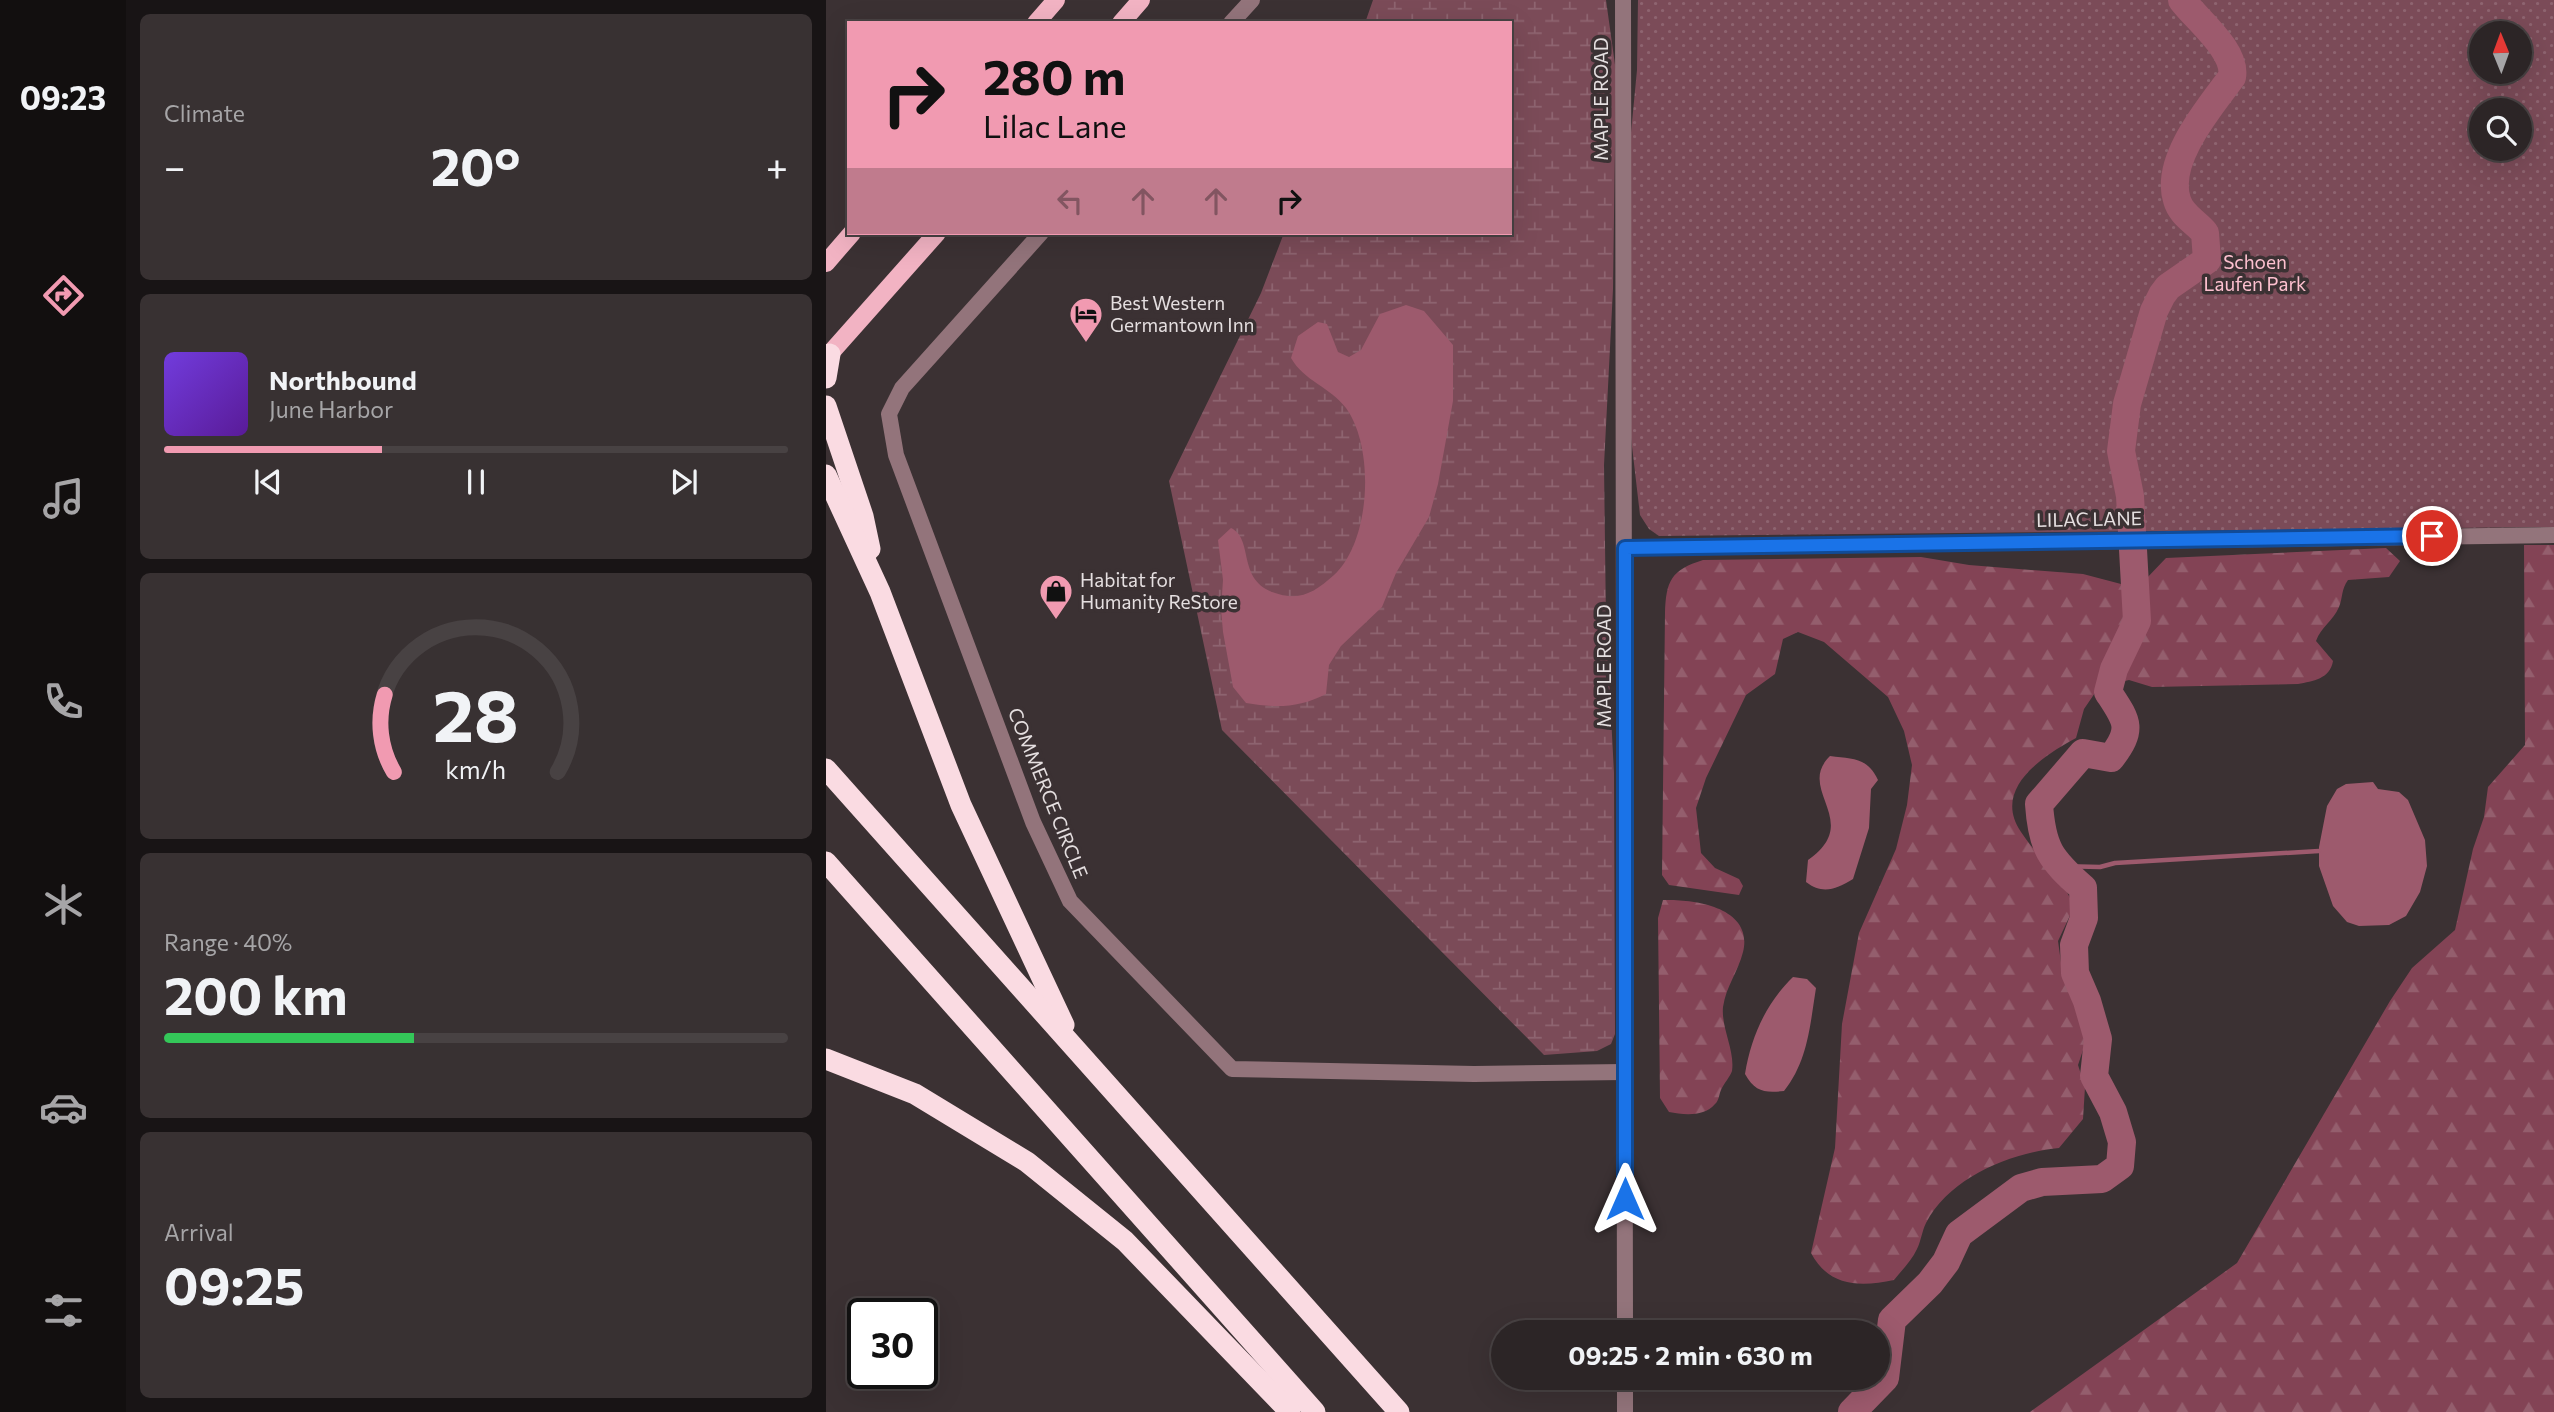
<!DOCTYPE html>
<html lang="en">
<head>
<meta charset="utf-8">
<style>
  :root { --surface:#2c2526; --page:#383132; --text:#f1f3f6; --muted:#a6a5a7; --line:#484243; --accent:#f19ab1 }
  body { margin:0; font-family:Commissioner,sans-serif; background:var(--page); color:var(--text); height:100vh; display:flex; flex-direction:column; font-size:26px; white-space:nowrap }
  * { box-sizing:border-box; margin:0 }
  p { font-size:23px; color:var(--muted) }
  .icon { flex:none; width:38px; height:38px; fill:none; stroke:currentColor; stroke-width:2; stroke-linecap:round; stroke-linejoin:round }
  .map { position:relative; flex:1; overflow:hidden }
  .panel { display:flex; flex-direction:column; gap:14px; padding:14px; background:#181415; width:700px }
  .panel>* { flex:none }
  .guide { position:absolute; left:21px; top:21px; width:665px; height:214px; border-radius:0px; box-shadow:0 7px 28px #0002,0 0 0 2px var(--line); background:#f19ab1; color:#111; overflow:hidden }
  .needle { width:46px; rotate:359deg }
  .fabs { position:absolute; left:1643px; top:21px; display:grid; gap:14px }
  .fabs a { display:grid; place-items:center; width:63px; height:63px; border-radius:50%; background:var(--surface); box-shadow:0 7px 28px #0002,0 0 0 2px var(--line); font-size:35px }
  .speed { position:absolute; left:21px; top:1298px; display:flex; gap:14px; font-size:35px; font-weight:700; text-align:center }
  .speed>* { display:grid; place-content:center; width:91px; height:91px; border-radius:50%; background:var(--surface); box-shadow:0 7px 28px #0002,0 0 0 2px var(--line); line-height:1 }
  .speed .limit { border:4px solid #111; border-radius:10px; background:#fff; color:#111 }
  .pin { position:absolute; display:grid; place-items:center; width:60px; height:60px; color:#fff; margin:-30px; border:4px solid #fff; border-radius:50%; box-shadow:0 2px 7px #0007 }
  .me { position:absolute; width:77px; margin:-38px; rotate:0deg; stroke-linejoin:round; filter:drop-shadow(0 0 5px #0008) }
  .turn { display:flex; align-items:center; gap:24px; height:147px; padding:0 21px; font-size:32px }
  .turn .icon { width:91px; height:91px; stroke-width:2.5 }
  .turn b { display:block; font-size:49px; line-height:60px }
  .lanes { display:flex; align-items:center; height:66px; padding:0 21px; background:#0003; justify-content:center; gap:35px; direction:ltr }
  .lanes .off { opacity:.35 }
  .big { font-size:52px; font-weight:700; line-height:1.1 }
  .panel .widget { flex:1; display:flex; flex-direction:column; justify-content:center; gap:10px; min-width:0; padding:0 24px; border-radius:10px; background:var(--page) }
  .panel .dial { align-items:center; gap:0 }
  .dial svg { height:182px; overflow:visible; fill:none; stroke:var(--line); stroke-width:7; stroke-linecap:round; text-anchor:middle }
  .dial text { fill:var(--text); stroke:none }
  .song { display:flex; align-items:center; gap:21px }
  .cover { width:84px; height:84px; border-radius:10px; background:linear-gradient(135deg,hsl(260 70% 55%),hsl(270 70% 35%)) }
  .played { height:7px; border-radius:4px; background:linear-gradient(90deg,var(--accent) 35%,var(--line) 35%) }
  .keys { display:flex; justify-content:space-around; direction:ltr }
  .heat { display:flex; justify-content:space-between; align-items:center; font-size:38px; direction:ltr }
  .charge { height:10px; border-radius:5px; background:linear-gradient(90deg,#34c759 40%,var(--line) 0) }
  .trip { position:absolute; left:665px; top:1320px; width:399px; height:70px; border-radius:35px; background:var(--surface); box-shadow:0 7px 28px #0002,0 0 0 2px var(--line); font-weight:700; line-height:70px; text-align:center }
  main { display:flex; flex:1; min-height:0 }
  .dock { display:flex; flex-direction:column; width:126px; justify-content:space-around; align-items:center; background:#120f0f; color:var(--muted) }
  .dock .icon { width:49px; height:49px }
  .dock .active { color:var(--accent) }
  .dock b { font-size:32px; color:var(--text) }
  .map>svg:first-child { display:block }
  .forest { fill:url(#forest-firs) }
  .wetland { fill:url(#wetland-marsh) }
  .park { fill:url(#park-dots); fill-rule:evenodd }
  .water { fill:#9d5a6d }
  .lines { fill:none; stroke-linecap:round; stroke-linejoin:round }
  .stream { stroke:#9d5a6d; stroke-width:4.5 }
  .river { stroke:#9d5a6d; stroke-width:28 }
  .minor { stroke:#93747b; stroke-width:16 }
  .major { stroke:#f2b3c3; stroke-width:18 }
  .highway { stroke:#fadbe2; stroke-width:21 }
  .route-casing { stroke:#114b97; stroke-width:18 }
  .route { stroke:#1a73e8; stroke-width:12 }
  .labels { text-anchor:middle; stroke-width:7; stroke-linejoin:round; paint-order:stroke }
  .street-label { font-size:19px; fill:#e5dfe0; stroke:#3b3133 }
  .park-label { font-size:19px; fill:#fdc0cf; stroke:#3b3133 }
  .poi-label { font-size:19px; fill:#e5dfe0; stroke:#3b3133; text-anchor:start }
</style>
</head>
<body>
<main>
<nav class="dock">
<b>09:23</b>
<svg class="icon active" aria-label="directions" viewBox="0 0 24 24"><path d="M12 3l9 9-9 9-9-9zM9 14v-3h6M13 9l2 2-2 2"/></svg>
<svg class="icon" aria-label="music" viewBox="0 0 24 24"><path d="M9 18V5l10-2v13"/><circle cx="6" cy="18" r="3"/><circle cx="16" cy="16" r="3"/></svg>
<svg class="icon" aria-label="phone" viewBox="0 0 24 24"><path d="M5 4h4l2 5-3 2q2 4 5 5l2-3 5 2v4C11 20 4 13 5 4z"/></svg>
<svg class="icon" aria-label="climate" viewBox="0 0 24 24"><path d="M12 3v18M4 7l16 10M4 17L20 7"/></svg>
<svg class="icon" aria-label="car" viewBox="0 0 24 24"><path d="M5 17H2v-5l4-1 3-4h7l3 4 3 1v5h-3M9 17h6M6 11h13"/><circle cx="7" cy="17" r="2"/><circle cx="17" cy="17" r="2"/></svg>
<svg class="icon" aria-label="filters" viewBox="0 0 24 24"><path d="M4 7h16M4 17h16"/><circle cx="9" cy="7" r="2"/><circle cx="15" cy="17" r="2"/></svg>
</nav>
<section class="panel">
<div class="widget"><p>Climate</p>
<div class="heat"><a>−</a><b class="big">20°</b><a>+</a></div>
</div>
<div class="widget">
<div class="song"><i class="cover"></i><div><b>Northbound</b><p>June Harbor</p></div></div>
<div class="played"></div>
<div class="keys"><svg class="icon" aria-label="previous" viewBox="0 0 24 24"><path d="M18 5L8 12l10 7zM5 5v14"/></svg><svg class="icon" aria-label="pause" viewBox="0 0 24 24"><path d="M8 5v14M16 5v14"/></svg><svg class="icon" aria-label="next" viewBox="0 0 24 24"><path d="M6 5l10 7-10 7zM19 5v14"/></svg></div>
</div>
<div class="widget dial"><svg viewBox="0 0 100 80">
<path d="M14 69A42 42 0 1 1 86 69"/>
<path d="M14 69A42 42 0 0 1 10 35" stroke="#f19ab1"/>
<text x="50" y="56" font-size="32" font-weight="700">28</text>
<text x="50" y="72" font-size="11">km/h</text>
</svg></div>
<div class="widget"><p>Range · 40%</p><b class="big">200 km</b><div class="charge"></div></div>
<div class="widget"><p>Arrival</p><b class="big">09:25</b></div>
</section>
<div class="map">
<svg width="1728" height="1412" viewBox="0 0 1728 1412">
  <defs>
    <pattern id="forest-firs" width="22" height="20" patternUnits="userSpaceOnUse" patternTransform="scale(1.75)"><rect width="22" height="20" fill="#834355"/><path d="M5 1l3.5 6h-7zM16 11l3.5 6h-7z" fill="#945e6d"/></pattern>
    <pattern id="wetland-marsh" width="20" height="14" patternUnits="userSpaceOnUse" patternTransform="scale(1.75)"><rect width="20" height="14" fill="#7b4b58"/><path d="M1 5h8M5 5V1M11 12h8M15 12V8" fill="none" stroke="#8e6470"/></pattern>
    <pattern id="park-dots" width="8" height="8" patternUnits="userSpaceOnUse" patternTransform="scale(1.75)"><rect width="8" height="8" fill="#7b4b58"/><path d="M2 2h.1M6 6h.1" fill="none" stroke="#8e6470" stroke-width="1.8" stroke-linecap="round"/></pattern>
  </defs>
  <rect width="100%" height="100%" fill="#3b3133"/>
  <g class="forest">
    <path d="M1698,545H1728V1412H1204L1411,1263L1564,1001L1586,968L1629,930L1647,849L1658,817L1662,787L1699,745Z"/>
    <path d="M1560,548L1574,561L1563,577L1522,580C1515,590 1517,597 1513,607C1507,621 1495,627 1490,641L1507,661C1504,679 1487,681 1472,684L1326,687L1303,680L1273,687L1258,709L1250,738C1219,755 1165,788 1195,832C1215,862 1233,870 1248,907L1232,941L1236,970L1246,986L1262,1035L1252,1065L1259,1087L1257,1119L1233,1148C1184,1153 1124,1177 1100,1223C1096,1231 1095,1241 1091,1249C1086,1260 1076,1270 1068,1280C1034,1287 1003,1287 985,1253L1009,1148L1016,1024L1033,933L1070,849L1081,805L1086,765L1078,731L1062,697L998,642L972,632L957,639L949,674L920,695L880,778L870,808L875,853L889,868L913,879L917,886L913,895L843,885L836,875L839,613C840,581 845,570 877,560L1095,557L1143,565L1257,574L1295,584L1319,580L1340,558Z"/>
    <path d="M837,900C868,899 928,907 917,952C912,972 900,986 897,1007C895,1028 909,1050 906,1071C904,1077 898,1083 895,1090C893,1094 893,1101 889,1104C878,1117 858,1115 843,1112L834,1098L832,918Z"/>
  </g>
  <path class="wetland" d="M547,0H780L790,72L787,289L778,465L780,621L788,773L789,1034L785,1044L771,1051L718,1055L396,730L343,481L435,293L458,233H684V23H539Z"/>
  <path class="park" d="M812,0H1728V527L833,536L823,529L814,515L804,429V143L811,70ZM1656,33H1694V72H1656ZM1656,110H1694V149H1656Z"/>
  <g class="water">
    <path d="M580,305L598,311L627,345V401L612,484L603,517L570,573L556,607L515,646L503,665L500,694C473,708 450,708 420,703L407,687L397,632L395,609L397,580L392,540L405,528C428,539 411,578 446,592C473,602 488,593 508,575C545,541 549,448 520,408C504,387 478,381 465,358L472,336L492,322L501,324L512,352L523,357L535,350L554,314Z"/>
    <path d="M1004,756C1027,759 1041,757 1052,780L1045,789L1043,828L1027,879C1010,889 997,895 980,882L982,860C1038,821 969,790 1004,756Z"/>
    <path d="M1547,782L1552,789L1573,792L1582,800L1599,840L1601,866L1594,892L1580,916L1563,925L1533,926L1521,922L1507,906L1493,866V847L1501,806L1511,789L1520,784Z"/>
    <path d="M967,977L981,979L990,988C984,1025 982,1061 958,1091C939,1093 929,1092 919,1074C925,1037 940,1003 967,977Z"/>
  </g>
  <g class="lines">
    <path class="stream" d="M1232,866L1274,867L1289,863L1493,851"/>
    <path class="river" d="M1026,1412L1059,1378L1066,1320L1104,1283L1120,1262L1133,1234L1195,1188L1216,1182L1276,1179L1294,1166L1296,1142L1287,1112L1268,1076L1272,1039L1261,1001L1249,973L1248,945L1258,918L1257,888C1224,859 1216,848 1213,804L1257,753L1285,758C1308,728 1301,721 1282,692L1288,669L1311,621L1304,496L1295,451L1301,404L1328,311L1336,295L1342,287L1381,260L1379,233C1370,222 1355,215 1351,200C1338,160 1384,107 1406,77C1411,51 1371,20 1356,0"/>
    <g class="minor">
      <path d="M797,0L799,1332"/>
      <path d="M405,23L426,0"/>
      <path d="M215,233L76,388L63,414L70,455L207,822L244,901L406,1069L648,1074L798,1072"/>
      <path d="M799,548L1728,535"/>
      <path d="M799,1377V1412"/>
    </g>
    <g class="major">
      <path d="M210,23L230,0"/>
      <path d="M295,23L315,0"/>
      <path d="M0,263L26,233"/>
      <path d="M0,358L111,233"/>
    </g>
    <g class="highway">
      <path d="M0,378L4,354"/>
      <path d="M0,406L37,516L44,549"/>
      <path d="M0,475L54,592L135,805L238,1025"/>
      <path d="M0,769L573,1412"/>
      <path d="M0,862L489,1412"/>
      <path d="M0,1059L89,1094L201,1162L299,1241L464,1412"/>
    </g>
  </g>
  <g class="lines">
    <defs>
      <path id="route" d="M799,1199V548L1606,536"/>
    </defs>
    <use href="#route" class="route-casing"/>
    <use href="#route" class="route"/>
  </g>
  <defs>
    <symbol id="hotel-pin" viewBox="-11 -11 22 30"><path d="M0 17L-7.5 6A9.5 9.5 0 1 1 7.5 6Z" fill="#f19ab1" stroke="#3b3133"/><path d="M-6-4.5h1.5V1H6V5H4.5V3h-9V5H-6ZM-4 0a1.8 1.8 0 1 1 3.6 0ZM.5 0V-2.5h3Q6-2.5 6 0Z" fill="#111"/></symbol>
    <symbol id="shop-pin" viewBox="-11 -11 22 30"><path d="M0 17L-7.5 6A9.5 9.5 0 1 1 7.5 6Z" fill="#f19ab1" stroke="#3b3133"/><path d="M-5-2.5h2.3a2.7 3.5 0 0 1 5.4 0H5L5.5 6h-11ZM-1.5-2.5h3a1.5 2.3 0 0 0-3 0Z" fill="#111"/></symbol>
  </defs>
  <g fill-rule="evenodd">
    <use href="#hotel-pin" x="241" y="295" width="38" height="52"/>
    <use href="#shop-pin" x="211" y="572" width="38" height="52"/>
  </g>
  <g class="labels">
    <g class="street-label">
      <text transform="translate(775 99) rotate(-90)" y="7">MAPLE ROAD</text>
      <text transform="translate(1263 519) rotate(-1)" y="7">LILAC LANE</text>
      <text transform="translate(778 666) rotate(-90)" y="7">MAPLE ROAD</text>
      <text transform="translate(222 793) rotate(68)" y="7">COMMERCE CIRCLE</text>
    </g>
    <g class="park-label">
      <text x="1429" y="269">Schoen<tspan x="1429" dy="22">Laufen Park</tspan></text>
    </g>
    <g class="poi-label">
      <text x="284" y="310">Best Western<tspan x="284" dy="22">Germantown Inn</tspan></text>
      <text x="254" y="587">Habitat for<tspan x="254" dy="22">Humanity ReStore</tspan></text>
    </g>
  </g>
</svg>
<div class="fabs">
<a><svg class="needle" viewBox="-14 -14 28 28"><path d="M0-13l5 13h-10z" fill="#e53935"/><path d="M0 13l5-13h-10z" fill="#a6a5a7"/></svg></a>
<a><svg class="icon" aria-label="search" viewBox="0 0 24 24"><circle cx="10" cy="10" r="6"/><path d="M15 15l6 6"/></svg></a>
</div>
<div class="speed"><div class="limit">30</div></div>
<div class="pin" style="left:1606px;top:536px;background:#d93025"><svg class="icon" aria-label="arrive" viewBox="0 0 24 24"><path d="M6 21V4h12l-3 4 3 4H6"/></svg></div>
<svg class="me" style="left:799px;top:1199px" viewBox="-20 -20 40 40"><path d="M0-17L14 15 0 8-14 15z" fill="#1a73e8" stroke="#fff" stroke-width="4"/></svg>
<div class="trip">09:25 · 2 min · 630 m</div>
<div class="guide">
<div class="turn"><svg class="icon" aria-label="right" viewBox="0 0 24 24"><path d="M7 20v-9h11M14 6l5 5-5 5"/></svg><div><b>280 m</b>Lilac Lane</div></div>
<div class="lanes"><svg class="icon off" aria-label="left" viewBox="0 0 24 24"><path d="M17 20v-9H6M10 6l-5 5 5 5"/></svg><svg class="icon off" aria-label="ahead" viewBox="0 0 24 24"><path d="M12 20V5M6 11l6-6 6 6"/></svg><svg class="icon off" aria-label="ahead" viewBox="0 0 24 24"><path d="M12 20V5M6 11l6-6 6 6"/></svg><svg class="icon" aria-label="right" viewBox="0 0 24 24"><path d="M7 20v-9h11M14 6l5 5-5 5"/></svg></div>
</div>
</div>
</main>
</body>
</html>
